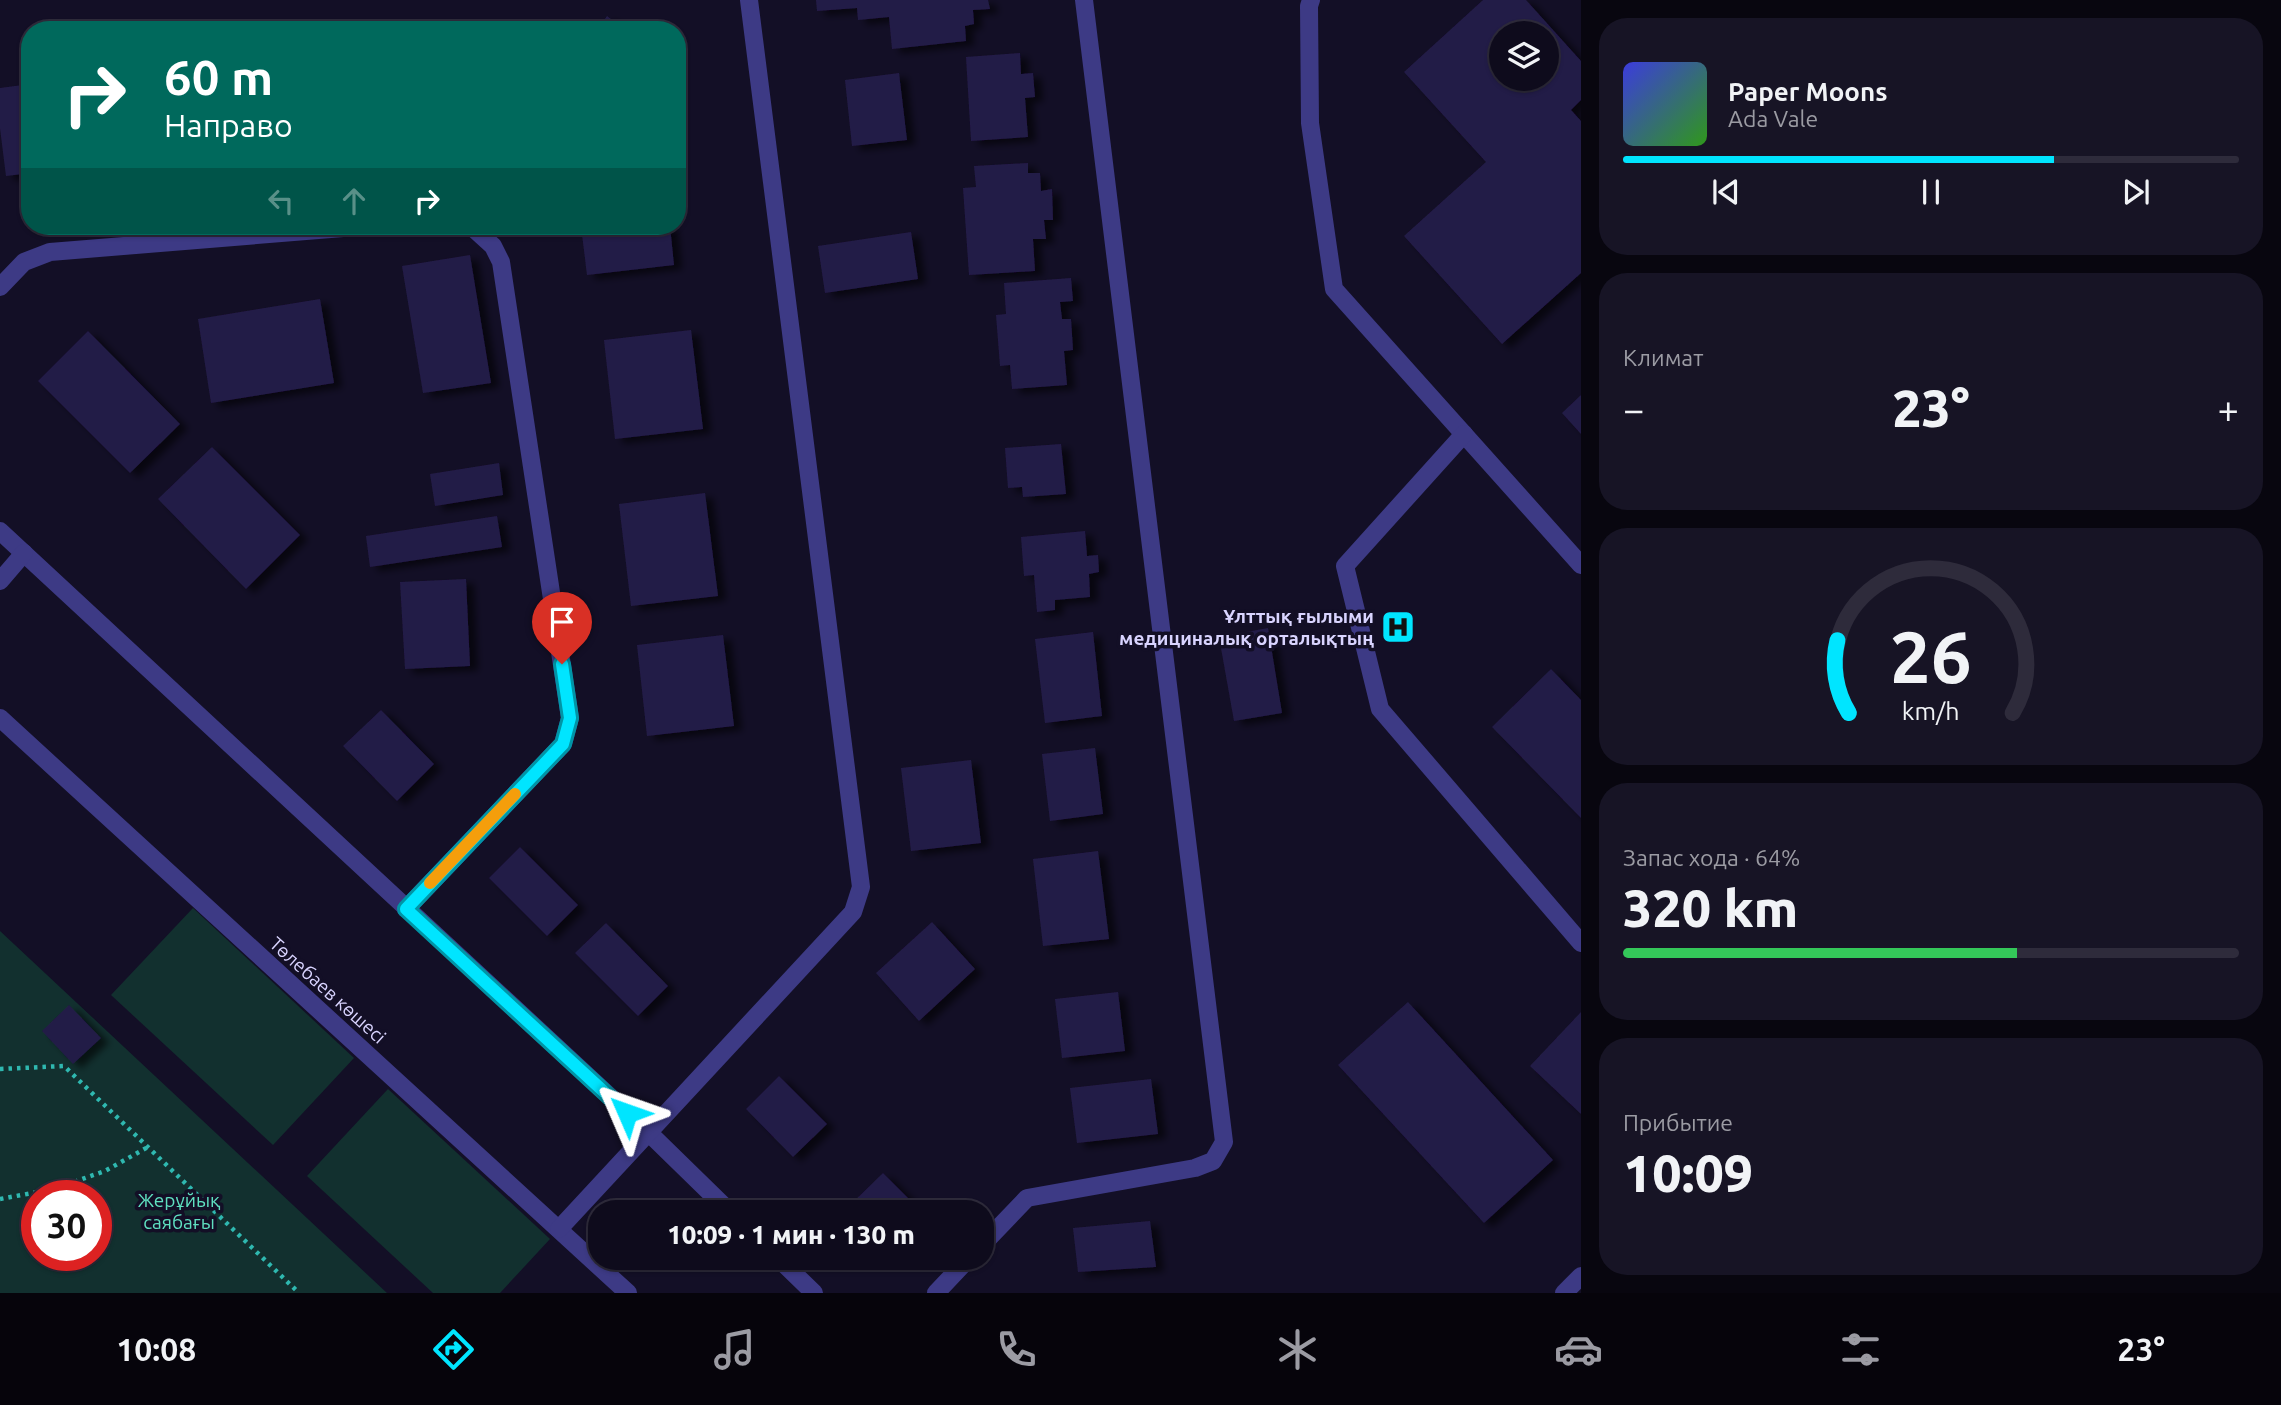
<!DOCTYPE html>
<html lang="ru">
<head>
<meta charset="utf-8">
<style>
  :root { --surface:#0e0b1c; --page:#171425; --text:#f1f3f6; --muted:#9b9ba3; --line:#2e2b3b; --accent:#00e5ff }
  body { margin:0; font-family:Ubuntu,sans-serif; background:var(--page); color:var(--text); height:100vh; display:flex; flex-direction:column; font-size:26px; white-space:nowrap }
  * { box-sizing:border-box; margin:0 }
  p { font-size:23px; color:var(--muted) }
  .icon { flex:none; width:38px; height:38px; fill:none; stroke:currentColor; stroke-width:2; stroke-linecap:round; stroke-linejoin:round }
  .map { position:relative; flex:1; overflow:hidden }
  .side { display:flex; flex-direction:column; gap:18px; padding:18px; background:#08060f; width:700px }
  .side>* { flex:none }
  .top-card { position:absolute; left:21px; top:21px; width:665px; height:214px; border-radius:28px; box-shadow:0 2px 5px #0004,0 0 0 2px var(--line); background:#00695c; color:#fff; overflow:hidden }
  .buttons { position:absolute; left:1489px; top:21px; display:grid; gap:14px }
  .buttons a { display:grid; place-items:center; width:70px; height:70px; border-radius:50%; background:var(--surface); box-shadow:0 2px 5px #0004,0 0 0 2px var(--line); font-size:35px }
  .speed { position:absolute; left:21px; top:1180px; display:flex; gap:14px; font-size:35px; font-weight:700; text-align:center }
  .speed>* { display:grid; place-content:center; width:91px; height:91px; border-radius:50%; background:var(--surface); box-shadow:0 2px 5px #0004,0 0 0 2px var(--line); line-height:1 }
  .speed .limit { border:10px solid #d22; background:#fff; color:#111 }
  .pin { position:absolute; display:grid; place-items:center; width:60px; height:60px; color:#fff; margin:-72px -30px; border-radius:50% 50% 50% 0; rotate:-45deg; box-shadow:0 0 7px #0007 }
  .pin .icon { rotate:45deg }
  .me { position:absolute; width:77px; margin:-38px; rotate:313deg; stroke-linejoin:round; filter:drop-shadow(0 0 5px #0008) }
  .turn { display:flex; align-items:center; gap:24px; height:147px; padding:0 28px; font-size:32px }
  .turn .icon { width:91px; height:91px; stroke-width:2.5 }
  .turn b { display:block; font-size:49px; line-height:60px }
  .lanes { display:flex; align-items:center; height:66px; padding:0 28px; background:#0003; justify-content:center; gap:35px; direction:ltr }
  .lanes .off { opacity:.35 }
  .big { font-size:52px; font-weight:800; line-height:1.1 }
  .side .widget { flex:1; display:flex; flex-direction:column; justify-content:center; gap:10px; min-width:0; padding:0 24px; border-radius:28px; background:var(--page) }
  .side .dial { align-items:center; gap:0 }
  .dial svg { height:182px; overflow:visible; fill:none; stroke:var(--line); stroke-width:7; stroke-linecap:round; text-anchor:middle }
  .dial text { fill:var(--text); stroke:none }
  .song { display:flex; align-items:center; gap:21px }
  .cover { width:84px; height:84px; border-radius:10px; background:linear-gradient(135deg,hsl(240 70% 55%),hsl(110 70% 35%)) }
  .played { height:7px; border-radius:4px; background:linear-gradient(90deg,var(--accent) 70%,var(--line) 70%) }
  .keys { display:flex; justify-content:space-around; direction:ltr }
  .heat { display:flex; justify-content:space-between; align-items:center; font-size:38px; direction:ltr }
  .charge { height:10px; border-radius:5px; background:linear-gradient(90deg,#34c759 64%,var(--line) 0) }
  .trip { position:absolute; left:588px; top:1200px; width:406px; height:70px; border-radius:28px; background:var(--surface); box-shadow:0 2px 5px #0004,0 0 0 2px var(--line); font-weight:800; line-height:70px; text-align:center }
  .tabs { display:flex; height:112px; justify-content:space-around; align-items:center; background:#06040b; color:var(--muted) }
  .tabs .icon { width:49px; height:49px }
  .tabs .on { color:var(--accent) }
  .tabs b { font-size:32px; color:var(--text) }
  main { display:flex; flex:1; min-height:0 }
  .map>svg:first-child { display:block }
  .green { fill:#12302f; fill-rule:evenodd }
  .building { fill:#241b47; fill-rule:evenodd; filter:url(#shadow) }
  .lines { fill:none; stroke-linecap:round; stroke-linejoin:round }
  .path { stroke:#2fb8b0; stroke-width:4.5; stroke-dasharray:3.5 5; stroke-linecap:butt }
  .minor { stroke:#3d3a85; stroke-width:18 }
  .route-casing { stroke:#0095a6; stroke-width:18 }
  .route { stroke:#00e5ff; stroke-width:12 }
  .slow { stroke:#f59e0b; stroke-width:12 }
  .labels { text-anchor:middle; stroke-width:7; stroke-linejoin:round; paint-order:stroke }
  .poi-label { font-size:19px; font-weight:bold; fill:#d9d4ff; stroke:#130f26; text-anchor:end }
  .street-label { font-size:19px; fill:#d9d4ff; stroke:#130f26 }
  .park-label { font-size:19px; fill:#5fe0c0; stroke:#130f26 }
</style>
</head>
<body>
<main>
<div class="map">
<svg width="1581" height="1293" viewBox="0 0 1581 1293">
  <defs>
    <filter id="shadow"><feDropShadow dx="8" dy="4.5" stdDeviation="3.5" flood-color="#0009"/></filter>
  </defs>
  <rect width="100%" height="100%" fill="#130f26"/>
  <g class="green">
    <path d="M193,908L354,1058L273,1145L111,995Z"/>
    <path d="M0,931L387,1293H0ZM37,1195H96V1255H37Z"/>
    <path d="M388,1089L550,1239L500,1293H433L307,1176Z"/>
  </g>
  <g class="building">
    <path d="M816,0H988L990,9L973,10L974,24L965,26L966,41L892,49L889,17L858,20L857,8L817,11Z"/>
    <path d="M1483,0H1526L1581,61V100L1571,110L1581,121V273L1502,344L1404,236L1486,162L1404,72ZM1502,33H1547V79H1502Z"/>
    <path d="M607,16L625,30H597Z"/>
    <path d="M1020,53L1021,74L1033,73L1035,97L1025,98L1028,137L971,141L966,57Z"/>
    <path d="M899,73L907,140L852,146L845,80Z"/>
    <path d="M30,84V173L6,176L0,128V88Z"/>
    <path d="M1028,163V173H1040L1041,191L1052,189L1053,220H1044L1046,239H1033L1035,271L969,275L963,188L976,187L974,166Z"/>
    <path d="M581,226H670L674,265L587,275Z"/>
    <path d="M911,232L918,279L825,293L818,246Z"/>
    <path d="M470,255L491,383L423,393L402,266Z"/>
    <path d="M1071,278L1073,301L1060,302L1062,319H1071L1073,350L1064,351L1067,385L1012,389L1010,365L1000,366L996,315L1006,314L1004,283Z"/>
    <path d="M320,299L334,383L211,403L198,319Z"/>
    <path d="M691,330L703,429L615,439L604,340Z"/>
    <path d="M88,331L180,424L130,473L38,381Z"/>
    <path d="M1581,395V434L1562,413Z"/>
    <path d="M1061,444L1066,494L1023,497L1022,487L1008,488L1005,448Z"/>
    <path d="M212,447L300,535L246,589L158,499Z"/>
    <path d="M499,463L503,495L435,506L430,474Z"/>
    <path d="M705,493L718,596L631,606L619,504Z"/>
    <path d="M497,516L502,547L370,567L366,536Z"/>
    <path d="M1085,531L1087,556L1098,555L1099,572L1089,574L1090,597L1055,600V610L1037,612L1034,575L1024,576L1021,537Z"/>
    <path d="M466,579L470,666L405,669L400,582Z"/>
    <path d="M1268,628L1282,713L1234,721L1219,637Z"/>
    <path d="M1093,632L1102,716L1045,723L1035,639Z"/>
    <path d="M723,635L734,726L647,736L637,645Z"/>
    <path d="M1551,669L1581,700V818L1492,727Z"/>
    <path d="M381,710L434,764L397,801L343,746Z"/>
    <path d="M1095,748L1103,814L1050,821L1042,754Z"/>
    <path d="M971,760L981,843L911,851L901,768Z"/>
    <path d="M520,847L578,905L547,936L489,878Z"/>
    <path d="M1098,851L1109,939L1043,946L1033,859Z"/>
    <path d="M932,922L975,969L919,1021L876,973Z"/>
    <path d="M606,923L668,986L638,1016L575,953Z"/>
    <path d="M1118,992L1125,1051L1062,1058L1055,999Z"/>
    <path d="M1408,1002L1553,1160L1484,1223L1338,1065Z"/>
    <path d="M69,1005L101,1038L73,1064L42,1031Z"/>
    <path d="M1581,1012V1114L1530,1066Z"/>
    <path d="M779,1076L827,1124L793,1157L746,1109Z"/>
    <path d="M1151,1079L1158,1134L1077,1143L1070,1088Z"/>
    <path d="M883,1173L923,1213H842Z"/>
    <path d="M1150,1221L1156,1267L1078,1272L1073,1228Z"/>
  </g>
  <g class="lines">
    <g class="path">
      <path d="M0,1069L64,1066L299,1293"/>
      <path d="M0,1199L54,1189L105,1171L148,1147"/>
    </g>
    <g class="minor">
      <path d="M1311,0L1309,6L1310,123L1334,289L1581,565"/>
      <path d="M0,287L24,262L50,252L368,226"/>
      <path d="M1464,434L1345,566L1380,709L1581,943"/>
      <path d="M0,531L647,1131L731,1213"/>
      <path d="M0,581L24,553"/>
      <path d="M0,718L628,1293"/>
      <path d="M406,909L563,744L570,718L501,262L493,246L471,226"/>
      <path d="M559,1229L853,912L861,887L749,0"/>
      <path d="M982,1245L1027,1198L1195,1168L1213,1161L1224,1142L1084,0"/>
      <path d="M778,1258L814,1293"/>
      <path d="M936,1293L969,1258"/>
      <path d="M1564,1293L1581,1276"/>
    </g>
  </g>
  <g class="lines">
    <defs>
      <path id="route" d="M562,664L570,718L563,744L406,909L627,1113"/>
    </defs>
    <use href="#route" class="route-casing"/>
    <use href="#route" class="route"/>
    <path class="slow" d="M430,883L515,794"/>
  </g>
  <defs>
    <symbol id="hospital-square" viewBox="-11 -11 22 22"><rect x="-9" y="-9" width="18" height="18" rx="4" fill="#00e5ff" stroke="#130f26"/><path d="M-5-5h3v3.5h4V-5h3V5h-3V1.5h-4V5h-3Z" fill="#111"/></symbol>
  </defs>
  <g fill-rule="evenodd">
    <use href="#hospital-square" x="1379" y="608" width="38" height="38"/>
  </g>
  <g class="labels">
    <g class="poi-label">
      <text x="1374" y="623">Ұлттық ғылыми<tspan x="1374" dy="22">медициналық орталықтың</tspan></text>
    </g>
    <g class="street-label">
      <text transform="translate(328 990) rotate(42)" y="7">Төлебаев көшесі</text>
    </g>
    <g class="park-label">
      <text x="179" y="1207">Жерұйық<tspan x="179" dy="22">саябағы</tspan></text>
    </g>
  </g>
</svg>
<div class="buttons">
<a><svg class="icon" aria-label="layers" viewBox="0 0 24 24"><path d="M12 4l9 5-9 5-9-5zM3 14l9 5 9-5"/></svg></a>
</div>
<div class="speed"><div class="limit">30</div></div>
<div class="pin" style="left:562px;top:664px;background:#d93025"><svg class="icon" aria-label="arrive" viewBox="0 0 24 24"><path d="M6 21V4h12l-3 4 3 4H6"/></svg></div>
<svg class="me" style="left:627px;top:1113px" viewBox="-20 -20 40 40"><path d="M0-17L14 15 0 8-14 15z" fill="#00e5ff" stroke="#fff" stroke-width="4"/></svg>
<div class="trip">10:09 · 1 мин · 130 m</div>
<div class="top-card">
<div class="turn"><svg class="icon" aria-label="right" viewBox="0 0 24 24"><path d="M7 20v-9h11M14 6l5 5-5 5"/></svg><div><b>60 m</b>Направо</div></div>
<div class="lanes"><svg class="icon off" aria-label="left" viewBox="0 0 24 24"><path d="M17 20v-9H6M10 6l-5 5 5 5"/></svg><svg class="icon off" aria-label="ahead" viewBox="0 0 24 24"><path d="M12 20V5M6 11l6-6 6 6"/></svg><svg class="icon" aria-label="right" viewBox="0 0 24 24"><path d="M7 20v-9h11M14 6l5 5-5 5"/></svg></div>
</div>
</div>
<section class="side">
<div class="widget">
<div class="song"><i class="cover"></i><div><b>Paper Moons</b><p>Ada Vale</p></div></div>
<div class="played"></div>
<div class="keys"><svg class="icon" aria-label="previous" viewBox="0 0 24 24"><path d="M18 5L8 12l10 7zM5 5v14"/></svg><svg class="icon" aria-label="pause" viewBox="0 0 24 24"><path d="M8 5v14M16 5v14"/></svg><svg class="icon" aria-label="next" viewBox="0 0 24 24"><path d="M6 5l10 7-10 7zM19 5v14"/></svg></div>
</div>
<div class="widget"><p>Климат</p>
<div class="heat"><a>−</a><b class="big">23°</b><a>+</a></div>
</div>
<div class="widget dial"><svg viewBox="0 0 100 80">
<path d="M14 69A42 42 0 1 1 86 69"/>
<path d="M14 69A42 42 0 0 1 9 37" stroke="#00e5ff"/>
<text x="50" y="56" font-size="32" font-weight="700">26</text>
<text x="50" y="72" font-size="11">km/h</text>
</svg></div>
<div class="widget"><p>Запас хода · 64%</p><b class="big">320 km</b><div class="charge"></div></div>
<div class="widget"><p>Прибытие</p><b class="big">10:09</b></div>
</section>
</main>
<nav class="tabs">
<b>10:08</b>
<svg class="icon on" aria-label="directions" viewBox="0 0 24 24"><path d="M12 3l9 9-9 9-9-9zM9 14v-3h6M13 9l2 2-2 2"/></svg>
<svg class="icon" aria-label="music" viewBox="0 0 24 24"><path d="M9 18V5l10-2v13"/><circle cx="6" cy="18" r="3"/><circle cx="16" cy="16" r="3"/></svg>
<svg class="icon" aria-label="phone" viewBox="0 0 24 24"><path d="M5 4h4l2 5-3 2q2 4 5 5l2-3 5 2v4C11 20 4 13 5 4z"/></svg>
<svg class="icon" aria-label="climate" viewBox="0 0 24 24"><path d="M12 3v18M4 7l16 10M4 17L20 7"/></svg>
<svg class="icon" aria-label="car" viewBox="0 0 24 24"><path d="M5 17H2v-5l4-1 3-4h7l3 4 3 1v5h-3M9 17h6M6 11h13"/><circle cx="7" cy="17" r="2"/><circle cx="17" cy="17" r="2"/></svg>
<svg class="icon" aria-label="filters" viewBox="0 0 24 24"><path d="M4 7h16M4 17h16"/><circle cx="9" cy="7" r="2"/><circle cx="15" cy="17" r="2"/></svg>
<b>23°</b>
</nav>
</body>
</html>
